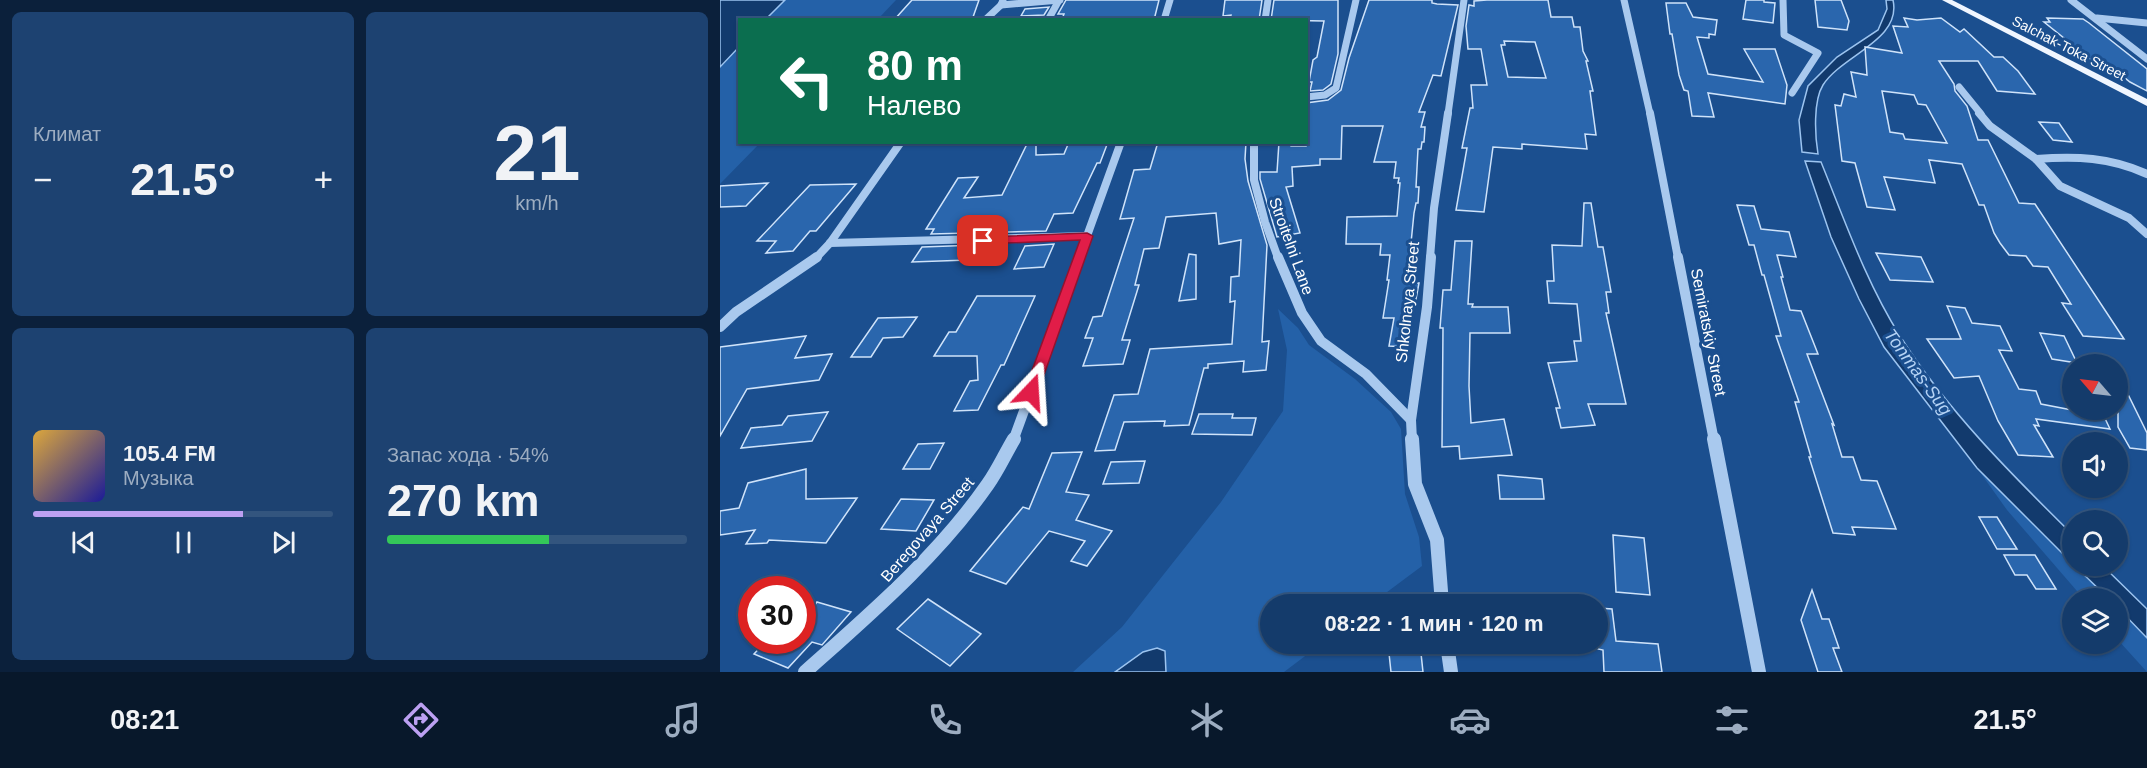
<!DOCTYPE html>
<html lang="ru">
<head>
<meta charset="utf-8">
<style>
  :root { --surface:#143b6b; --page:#1d4271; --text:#f1f3f6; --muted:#9dadc1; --line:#33557e; --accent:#bca0f2 }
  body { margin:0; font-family:Helvetica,sans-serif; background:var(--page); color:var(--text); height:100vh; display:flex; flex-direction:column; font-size:22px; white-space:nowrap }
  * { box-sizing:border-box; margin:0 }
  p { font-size:20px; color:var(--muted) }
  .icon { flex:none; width:33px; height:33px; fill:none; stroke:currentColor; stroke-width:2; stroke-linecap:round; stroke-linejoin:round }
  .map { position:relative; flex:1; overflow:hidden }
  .side { display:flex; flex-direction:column; gap:12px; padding:12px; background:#0b203b; width:720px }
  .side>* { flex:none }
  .guide { position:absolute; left:18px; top:18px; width:570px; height:126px; border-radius:0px; box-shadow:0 2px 4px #0004,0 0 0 2px var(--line); background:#0b6e4f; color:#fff; overflow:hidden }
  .needle { width:39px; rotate:298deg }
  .tools { position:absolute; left:1342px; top:354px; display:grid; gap:12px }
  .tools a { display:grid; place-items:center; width:66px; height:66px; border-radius:50%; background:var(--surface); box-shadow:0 2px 4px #0004,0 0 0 2px var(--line); font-size:30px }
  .speed { position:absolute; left:18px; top:576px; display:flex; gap:12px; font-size:30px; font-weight:700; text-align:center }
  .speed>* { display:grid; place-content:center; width:78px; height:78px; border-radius:50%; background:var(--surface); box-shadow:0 2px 4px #0004,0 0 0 2px var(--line); line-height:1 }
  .speed .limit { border:9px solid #d22; background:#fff; color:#111 }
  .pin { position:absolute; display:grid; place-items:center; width:51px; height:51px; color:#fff; margin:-26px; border-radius:12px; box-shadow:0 3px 9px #0006 }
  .me { position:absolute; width:66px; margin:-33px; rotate:20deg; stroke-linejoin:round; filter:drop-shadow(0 0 4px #0008) }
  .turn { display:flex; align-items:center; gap:21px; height:126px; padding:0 30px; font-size:27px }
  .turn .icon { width:78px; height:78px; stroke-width:2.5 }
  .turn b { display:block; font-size:42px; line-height:51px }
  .big { font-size:45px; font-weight:700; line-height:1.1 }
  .side .tile { flex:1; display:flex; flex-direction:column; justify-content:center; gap:9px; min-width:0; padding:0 21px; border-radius:9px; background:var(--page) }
  .side .dial { align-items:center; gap:0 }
  .dial b { font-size:78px; line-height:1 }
  .song { display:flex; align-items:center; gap:18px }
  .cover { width:72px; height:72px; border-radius:9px; background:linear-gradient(135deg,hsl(40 70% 55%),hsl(240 70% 35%)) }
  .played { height:6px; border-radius:3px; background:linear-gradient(90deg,var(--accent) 70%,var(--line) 70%) }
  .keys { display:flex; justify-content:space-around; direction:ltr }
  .heat { display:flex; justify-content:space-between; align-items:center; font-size:33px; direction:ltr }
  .charge { height:9px; border-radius:4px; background:linear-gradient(90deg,#34c759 54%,var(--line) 0) }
  .side .tiles { flex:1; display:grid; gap:12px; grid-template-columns:repeat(2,1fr) }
  .trip { position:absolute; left:540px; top:594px; width:348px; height:60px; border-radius:30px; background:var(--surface); box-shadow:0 2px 4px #0004,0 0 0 2px var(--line); font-weight:700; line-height:60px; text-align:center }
  .tabs { display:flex; height:96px; justify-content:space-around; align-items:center; background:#08182b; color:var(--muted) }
  .tabs .icon { width:42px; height:42px }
  .tabs .active { color:var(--accent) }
  .tabs b { font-size:27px; color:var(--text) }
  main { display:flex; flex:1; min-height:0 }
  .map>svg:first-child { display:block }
  .green { fill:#2461a8 }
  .water { fill:#123a6d; stroke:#9cc4f0; stroke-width:1.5 }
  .building { fill:#2a66ad; stroke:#cfe3fa; stroke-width:1.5; fill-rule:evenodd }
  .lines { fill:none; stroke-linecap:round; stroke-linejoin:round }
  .minor-far3 { stroke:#a9c9ee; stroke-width:7 }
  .minor-far2 { stroke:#a9c9ee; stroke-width:8 }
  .minor-far1 { stroke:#a9c9ee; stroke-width:10 }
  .minor { stroke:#a9c9ee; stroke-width:14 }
  .major { fill:#f0f6ff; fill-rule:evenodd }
  .route { fill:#e11d48; stroke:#92132f; stroke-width:1.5 }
  .labels { text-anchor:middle; stroke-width:6; stroke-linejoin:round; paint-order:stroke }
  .far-street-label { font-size:14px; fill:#fff; stroke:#1b4f8f }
  .street-label { font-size:16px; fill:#fff; stroke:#1b4f8f }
  .water-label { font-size:18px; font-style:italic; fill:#b5d3f5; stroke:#1b4f8f }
</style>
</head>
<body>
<main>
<section class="side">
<div class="tiles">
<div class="tile"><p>Климат</p>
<div class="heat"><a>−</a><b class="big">21.5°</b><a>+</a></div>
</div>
<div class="tile dial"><b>21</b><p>km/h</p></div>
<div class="tile">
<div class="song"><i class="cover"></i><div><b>105.4 FM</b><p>Музыка</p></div></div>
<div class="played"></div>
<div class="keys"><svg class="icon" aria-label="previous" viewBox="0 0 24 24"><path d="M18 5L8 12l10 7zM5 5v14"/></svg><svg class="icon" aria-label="pause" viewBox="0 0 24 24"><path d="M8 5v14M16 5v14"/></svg><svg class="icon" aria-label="next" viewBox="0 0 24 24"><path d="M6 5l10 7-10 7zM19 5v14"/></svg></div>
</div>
<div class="tile"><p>Запас хода · 54%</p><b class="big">270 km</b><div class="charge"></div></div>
</div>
</section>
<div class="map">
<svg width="1427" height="672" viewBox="0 0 1427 672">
  <rect width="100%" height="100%" fill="#1b4f8f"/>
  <g class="green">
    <path d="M65,0H176L158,19L46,20Z"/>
    <path d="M19,47L20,142L40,143L0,184V67Z"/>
    <path d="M558,309L578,328L589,345L635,379L671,412L681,429L685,494L699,537L702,566L651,604H550V644H601L564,672H446V659L423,652L395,672H353L402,627L501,502L563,411L567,350Z"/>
    <path d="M1257,468L1388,598H1363L1287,510Z"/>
    <path d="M1398,608L1427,638V672L1398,640Z"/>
  </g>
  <g class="water">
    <path d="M0,0H65L46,19L20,20L19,47L0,67Z"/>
    <path d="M1166,0H1173C1182,40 1122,55 1103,85C1093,101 1095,136 1098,154L1082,152L1079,120L1088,86L1117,57L1158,30L1167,9Z"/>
    <path d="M1085,161L1101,162C1125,221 1146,282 1180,336C1227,410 1291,474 1353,535V564L1257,468L1164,347L1139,299L1111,237Z"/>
    <path d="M1355,566H1383L1427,609V638L1398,608V598H1388Z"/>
    <path d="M437,648L445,651L446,672H395L423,652Z"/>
  </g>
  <g class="building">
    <path d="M192,0H259L252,20H174Z"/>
    <path d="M346,0H439L434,20L342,19L344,14H338Z"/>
    <path d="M505,0H542L539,20H510L511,15L503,16Z"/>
    <path d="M554,0H618V54L611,84L603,90L590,91L592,82H589L593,60L597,57L604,21L551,20Z"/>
    <path d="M649,0H712V3L717,4L738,5L721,76L713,75L699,112H705L701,127H705L704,142H702L701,149H698L696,187H699L698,203H696L694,213L689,263H694L692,283H699L687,347L669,346L674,318H663L669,280H667L670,255H660L661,244H626L627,217L677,216L680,183H678L679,178H674L676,162H654L663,126H622L621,159H600V165L572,167L573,186L566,187L580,233L557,237L540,179V172H557L559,142H570L571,146H586V103L608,100L621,90L629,58Z"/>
    <path d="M767,0H828L831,17H852L854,27H860L863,51L868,61H866L873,91H870L876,135L865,134L867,149L802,144V149L773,147L764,212L736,210L747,148H742L750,108H753L751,85H767L761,49H748L746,26L749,5L754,6V1ZM784,41L815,42L826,78L788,77L781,45H785Z"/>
    <path d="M1026,0H1044V2L1055,3L1053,23L1023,19Z"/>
    <path d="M1095,0H1121L1129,21L1127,30L1098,27Z"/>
    <path d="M946,3H966L973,17L997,20L995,35L989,34V38L977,37L988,74L1043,82L1024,49H1055L1067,85L1065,104L988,93L994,117L972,116L968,91L964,90L959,75L952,34H950Z"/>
    <path d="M329,7L324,15L301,16L305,9Z"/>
    <path d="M1184,18L1197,20L1221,18L1240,32L1244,29L1274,57H1283L1298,71L1315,94L1277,91L1258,61H1219L1234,84L1235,91L1247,106L1258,140H1268L1299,203L1315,204L1404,339L1363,336L1342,303L1351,304L1328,267L1313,266L1306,256L1289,255L1280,243L1274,233L1264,205H1259L1242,164L1209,160L1215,183L1164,177L1175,210L1147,207L1135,163L1122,161L1115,105L1121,106L1124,94L1136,97L1131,72L1147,75L1145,47L1182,53L1173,26L1188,27ZM1162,91L1194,95L1198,104L1206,105L1227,143L1185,139L1183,134L1170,132Z"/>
    <path d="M1327,18L1363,19L1369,23L1427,69V91L1410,82L1385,62H1374L1324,22H1330Z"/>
    <path d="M1319,122L1339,123L1352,142L1333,140Z"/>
    <path d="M308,142H316V155L344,154L349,142H388L380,163H377L353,213L334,214L326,231L211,234L214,229H206L238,178L258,177L244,198L282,195Z"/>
    <path d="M438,142H526L525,159L528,181L547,245L542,342L549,341L546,370L523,372L524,361L488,364V368H484L469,425L444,426L445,421L404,422L395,450L375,451L394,395L418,394L430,349L512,344L515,301L510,302L511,277L519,276L521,240L499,244L496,213L446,217L439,248L424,249L415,285H419L402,340H410L403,364L363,366L373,338H365L373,317L382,316L414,218L400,219L414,170L430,169Z"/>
    <path d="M48,183L26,206L0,207V186Z"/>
    <path d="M136,184L96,231H90L73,251L46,253L56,241H37L90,185Z"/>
    <path d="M864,203H871L878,247H883L891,292H886L889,313H886L906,404H868L875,425L841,428L836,408H840L828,363L857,361L854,341H861L857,304L829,303L827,281H834L832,245L862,246Z"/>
    <path d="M1017,205L1034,206L1041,229L1069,232L1076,257L1057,255L1063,277H1061L1070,310L1081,311L1098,354H1087L1114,425L1112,424L1122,457H1133L1141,480L1157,481L1176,529L1132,527L1135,535L1113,533L1089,457H1091L1075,402H1079L1056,336H1061L1044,275H1042L1034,245H1029Z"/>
    <path d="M735,241H752L748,304H753L752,307H788L790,333H750L749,386L751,423L784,419L792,455L740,459L739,446L722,447L723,328H720L723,290H731Z"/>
    <path d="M334,244L324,267L294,269L305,246Z"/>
    <path d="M257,245L248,260L192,262L202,247Z"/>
    <path d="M1156,253L1201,257L1213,282L1170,280Z"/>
    <path d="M469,254L476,255V299L459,301Z"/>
    <path d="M257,296H315L284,365H281L258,410L234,411L250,381L258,380L257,356H214L229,332H236Z"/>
    <path d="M1227,306L1245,308L1252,323L1280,326L1292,351L1279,350L1299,389L1316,391L1321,404L1352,410H1381L1390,429L1316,419L1319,426L1314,425L1333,457L1298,455L1278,421L1259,376L1234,378L1207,339H1241Z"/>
    <path d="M197,317L183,337L163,338L151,357H131L158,318Z"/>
    <path d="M1320,333L1344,336L1357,363L1332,359Z"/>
    <path d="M86,336L75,358L112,354L99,380L27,389L0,436V347Z"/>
    <path d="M1398,374L1427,433V450L1410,448L1398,427Z"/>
    <path d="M108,412L92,441L21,448L31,428L62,425L68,416Z"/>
    <path d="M479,414H513L512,418H536L532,435L472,434Z"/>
    <path d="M224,443L210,469H183L198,444Z"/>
    <path d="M362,452L346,492L369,495L356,520L392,531L367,566L351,561L365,541L329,531L286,584L250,571L303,507L309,509L332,453Z"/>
    <path d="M425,461L419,483L383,484L391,462Z"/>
    <path d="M86,469V499L137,498L106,543L49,540L47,543L26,544L35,530L0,535V511L19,508L28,483Z"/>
    <path d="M778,475L822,479L824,499H780Z"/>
    <path d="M181,499L214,500L196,531L161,529Z"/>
    <path d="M1259,517H1277L1297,549H1277Z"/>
    <path d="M893,535L924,538L930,595L896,592Z"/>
    <path d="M1284,555H1315L1336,589H1316L1307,575H1295Z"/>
    <path d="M1092,590L1102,619H1109L1119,648H1113L1122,672H1098L1081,620Z"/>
    <path d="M208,599L261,634L230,666L177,629Z"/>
    <path d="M97,602L131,612L102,645L92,642L68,668L34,654L47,640H87L82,639V603L95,605Z"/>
    <path d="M878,608L892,609L896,641L938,644L942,672H884L883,650L878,649Z"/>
    <path d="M668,644H700L703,672H671Z"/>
  </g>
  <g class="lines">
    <g class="minor-far3">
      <path d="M904,0L930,114"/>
      <path d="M1063,0L1064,35L1098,53L1072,93"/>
      <path d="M1351,0L1427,59"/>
      <path d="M281,5L340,0"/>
      <path d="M1377,18L1427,23"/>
      <path d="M265,20L281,5L283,0"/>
      <path d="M328,20L338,2"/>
      <path d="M444,20L450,0"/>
      <path d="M545,20L548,0"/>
      <path d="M1239,87L1261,114"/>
      <path d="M586,97L605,95L616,88L636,0"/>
      <path d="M728,114L744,0"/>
    </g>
    <g class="minor-far2">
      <path d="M930,113L958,258"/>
      <path d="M1259,113L1270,126L1316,159L1340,186L1409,218L1427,234"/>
      <path d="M534,142V180L545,222L558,258"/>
      <path d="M1316,159C1356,156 1390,157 1427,174"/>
      <path d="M110,243L367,236"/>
      <path d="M96,258L110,243L181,142"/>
      <path d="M359,258L401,142"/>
      <path d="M710,258L714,208L728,113"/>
    </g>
    <g class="minor-far1">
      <path d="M558,257L582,313L601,341L646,374L691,420"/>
      <path d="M958,257L994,441"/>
      <path d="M0,327L16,312L97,257"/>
      <path d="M293,441L360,257"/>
      <path d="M692,441L691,420L707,307L711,257"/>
    </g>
    <g class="minor">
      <path d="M692,439L695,484L717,540L722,604"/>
      <path d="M994,439L1039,672"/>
      <path d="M727,644L731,672"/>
      <path d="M85,672C150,614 218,556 268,484C278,470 285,454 294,439"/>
    </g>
    <path class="major" d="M1222,0H1232L1427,99V106Z"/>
  </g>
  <path class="route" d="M367,233L373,236L318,392L316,396H306L304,392L360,240L263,244L257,241L263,237Z"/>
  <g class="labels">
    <g class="far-street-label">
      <text transform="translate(1349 48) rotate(27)" y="5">Salchak-Toka Street</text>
    </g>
    <g class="street-label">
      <text transform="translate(572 246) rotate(70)" y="6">Stroitelni Lane</text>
      <text transform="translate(687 302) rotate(-84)" y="6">Shkolnaya Street</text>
      <text transform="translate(989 332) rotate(79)" y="6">Semiratskiy Street</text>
      <text transform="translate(207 529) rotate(-49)" y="6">Beregovaya Street</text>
    </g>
    <g class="water-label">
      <text transform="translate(1198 372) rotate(54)" y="6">Tonmas-Sug</text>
    </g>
  </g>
</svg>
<div class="tools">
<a><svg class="needle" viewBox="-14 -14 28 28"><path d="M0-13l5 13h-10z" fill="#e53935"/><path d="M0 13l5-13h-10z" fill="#9dadc1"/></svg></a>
<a><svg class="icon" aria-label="sound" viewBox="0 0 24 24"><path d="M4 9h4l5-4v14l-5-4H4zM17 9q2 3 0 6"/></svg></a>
<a><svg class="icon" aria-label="search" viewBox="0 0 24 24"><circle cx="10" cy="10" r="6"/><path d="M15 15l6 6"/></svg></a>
<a><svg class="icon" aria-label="layers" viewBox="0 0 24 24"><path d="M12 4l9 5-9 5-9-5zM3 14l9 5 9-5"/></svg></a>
</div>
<div class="speed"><div class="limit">30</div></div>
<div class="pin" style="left:263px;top:241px;background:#d93025"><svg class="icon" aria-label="arrive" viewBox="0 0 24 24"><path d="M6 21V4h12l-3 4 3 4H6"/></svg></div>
<svg class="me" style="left:311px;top:392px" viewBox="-20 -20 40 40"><path d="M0-17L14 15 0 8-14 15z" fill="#e11d48" stroke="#fff" stroke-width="4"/></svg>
<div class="trip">08:22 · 1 мин · 120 m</div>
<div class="guide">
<div class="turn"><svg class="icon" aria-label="left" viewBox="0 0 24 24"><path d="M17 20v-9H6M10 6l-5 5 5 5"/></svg><div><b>80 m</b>Налево</div></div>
</div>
</div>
</main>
<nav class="tabs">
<b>08:21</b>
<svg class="icon active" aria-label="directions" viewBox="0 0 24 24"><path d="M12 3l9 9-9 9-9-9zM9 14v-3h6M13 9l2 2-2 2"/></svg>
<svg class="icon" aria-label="music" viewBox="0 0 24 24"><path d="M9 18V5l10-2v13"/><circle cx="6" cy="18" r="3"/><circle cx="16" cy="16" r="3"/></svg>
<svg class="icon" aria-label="phone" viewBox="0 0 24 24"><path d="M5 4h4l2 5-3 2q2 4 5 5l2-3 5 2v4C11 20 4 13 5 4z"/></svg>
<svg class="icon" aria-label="climate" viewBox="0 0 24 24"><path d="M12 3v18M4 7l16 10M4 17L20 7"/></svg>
<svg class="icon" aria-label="car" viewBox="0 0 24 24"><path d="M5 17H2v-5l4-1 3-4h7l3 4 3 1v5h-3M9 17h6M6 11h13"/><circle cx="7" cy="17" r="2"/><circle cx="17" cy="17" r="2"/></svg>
<svg class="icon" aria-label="filters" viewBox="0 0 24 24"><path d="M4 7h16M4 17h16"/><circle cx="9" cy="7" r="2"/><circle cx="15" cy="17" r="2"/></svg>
<b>21.5°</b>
</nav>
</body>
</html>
